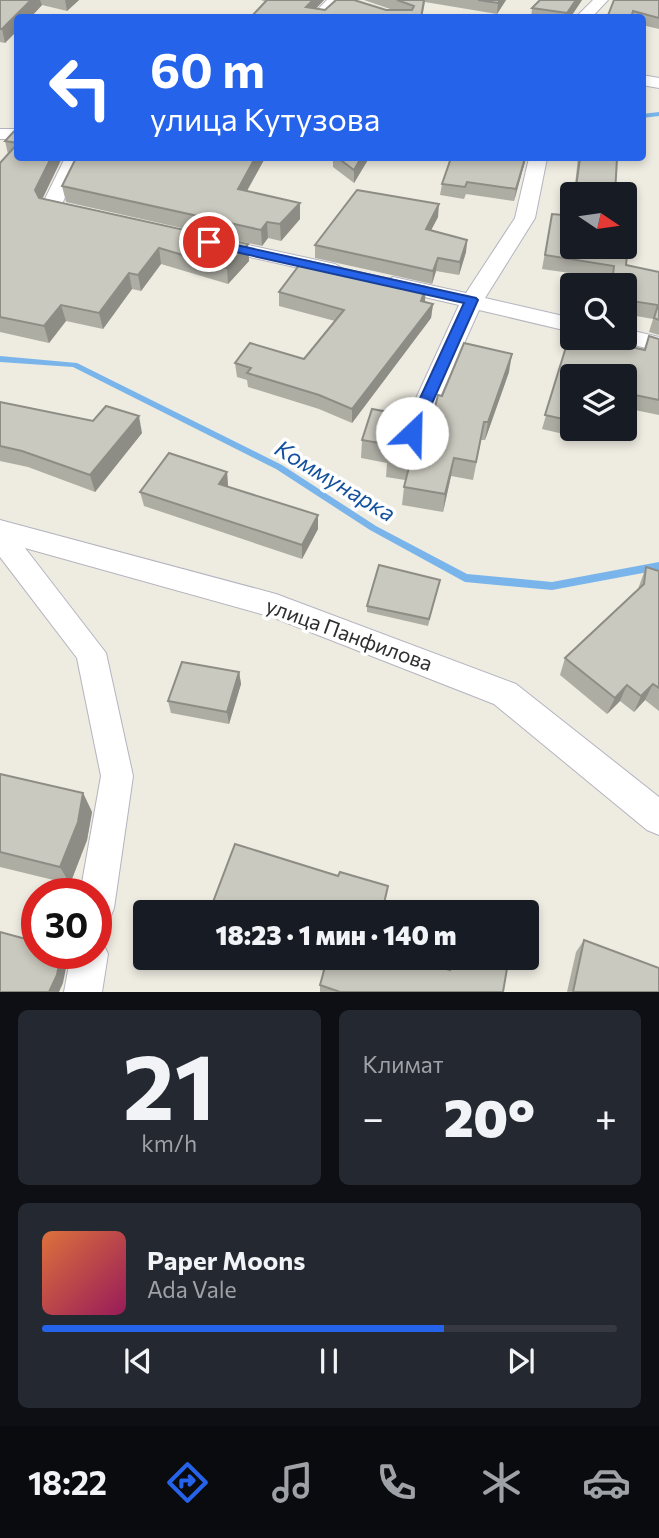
<!DOCTYPE html>
<html lang="ru">
<head>
<meta charset="utf-8">
<style>
  :root { --surface:#171b24; --page:#242831; --text:#f1f3f6; --muted:#9ea1a6; --line:#363941; --accent:#2563eb }
  body { margin:0; font-family:Commissioner,sans-serif; background:var(--page); color:var(--text); height:100vh; display:flex; flex-direction:column; font-size:26px; white-space:nowrap }
  * { box-sizing:border-box; margin:0 }
  p { font-size:23px; color:var(--muted) }
  .icon { flex:none; width:38px; height:38px; fill:none; stroke:currentColor; stroke-width:2; stroke-linecap:round; stroke-linejoin:round }
  .map { position:relative; height:992px; overflow:hidden }
  .panel { display:flex; flex-direction:column; gap:18px; padding:18px; background:#0d0f14; flex:1 }
  .panel>* { flex:none }
  .top-card { position:absolute; left:14px; top:14px; width:632px; height:147px; border-radius:7px; box-shadow:0 4px 10px #0003; background:#2563eb; color:#fff; overflow:hidden }
  .needle { width:46px; rotate:103deg }
  .controls { position:absolute; left:560px; top:182px; display:grid; gap:14px }
  .controls a { display:grid; place-items:center; width:77px; height:77px; border-radius:7px; background:var(--surface); box-shadow:0 4px 10px #0003; font-size:35px }
  .speed { position:absolute; left:21px; top:878px; display:flex; gap:14px; font-size:35px; font-weight:700; text-align:center }
  .speed>* { display:grid; place-content:center; width:91px; height:91px; border-radius:50%; background:var(--surface); box-shadow:0 4px 10px #0003; line-height:1 }
  .speed .limit { border:10px solid #d22; background:#fff; color:#111 }
  .pin { position:absolute; display:grid; place-items:center; width:60px; height:60px; color:#fff; margin:-30px; border:4px solid #fff; border-radius:50%; box-shadow:0 2px 7px #0007 }
  .me { position:absolute; width:77px; margin:-38px; rotate:24deg; stroke-linejoin:round; filter:drop-shadow(0 0 5px #0008) }
  .turn { display:flex; align-items:center; gap:24px; height:147px; padding:0 21px; font-size:32px }
  .turn .icon { width:91px; height:91px; stroke-width:2.5 }
  .turn b { display:block; font-size:49px; line-height:60px }
  .big { font-size:52px; font-weight:800; line-height:1.1 }
  .panel .tile { flex:1; display:flex; flex-direction:column; justify-content:center; gap:10px; min-width:0; padding:0 24px; border-radius:10px; background:var(--page) }
  .panel .dial { align-items:center; gap:0 }
  .dial b { font-size:91px; line-height:1 }
  .song { display:flex; align-items:center; gap:21px }
  .cover { width:84px; height:84px; border-radius:10px; background:linear-gradient(135deg,hsl(20 70% 55%),hsl(330 70% 35%)) }
  .played { height:7px; border-radius:4px; background:linear-gradient(90deg,var(--accent) 70%,var(--line) 70%) }
  .keys { display:flex; justify-content:space-around; direction:ltr }
  .heat { display:flex; justify-content:space-between; align-items:center; font-size:38px; direction:ltr }
  .panel .tiles { flex:1; display:grid; gap:18px; grid-template-columns:1fr 1fr }
  .tile:last-child { grid-column:span 2 }
  .trip { position:absolute; left:133px; top:900px; width:406px; height:70px; border-radius:7px; background:var(--surface); box-shadow:0 4px 10px #0003; font-weight:800; line-height:70px; text-align:center }
  .tabs { display:flex; height:112px; justify-content:space-around; align-items:center; background:#090b0e; color:var(--muted) }
  .tabs .icon { width:49px; height:49px }
  .tabs .on { color:var(--accent) }
  .tabs b { font-size:32px; color:var(--text) }
  .map>svg:first-child { display:block }
  .lines { fill:none; stroke-linecap:round; stroke-linejoin:round }
  .stream { fill:#79b5eb; fill-rule:evenodd }
  .minor-casing { stroke:#b4b4c0; stroke-width:2 }
  .minor { fill:#fff; fill-rule:evenodd }
  .wall { fill:#aeada4 }
  .shaded-wall { fill:#8d8d86 }
  .building { fill:#cac9bf; stroke:#8d8d86; stroke-width:2 }
  .route { fill:#2563eb; stroke:#184099; stroke-width:2 }
  .labels { text-anchor:middle; stroke-width:7; stroke-linejoin:round; paint-order:stroke }
  .street-label { font-size:21px; fill:#2e2e2e; stroke:#fff }
  .water-label { font-size:23px; font-style:italic; fill:#13519c; stroke:#fff }
</style>
</head>
<body>
<div class="map">
<svg width="659" height="992" viewBox="0 0 659 992">
  <rect width="100%" height="100%" fill="#eeebe1"/>
  <g class="lines">
    <g class="stream">
      <path d="M0,8L46,17L48,18H36L0,10Z"/>
      <path d="M659,112V116L642,118V114Z"/>
      <path d="M0,356L77,363L282,465L376,526L467,574L552,582L659,562V570L552,590L465,582L370,530L276,469L73,367L0,362Z"/>
    </g>
    <defs>
      <g id="minor">
        <path d="M327,0H343L325,18H309Z"/>
        <path d="M593,0H608L591,18H575Z"/>
        <path d="M642,75L659,78V88L642,85Z"/>
        <rect x="0" y="129" width="18" height="10"/>
        <path d="M65,158H83L62,204L86,209L89,213L86,217C74,220 49,216 41,207Z"/>
        <path d="M529,158H547L535,218L485,298L572,318V332L479,310L421,439L412,442L403,439L400,433L459,305L386,288L382,283L393,277L466,293L515,218Z"/>
        <path d="M212,237L335,264L345,270L335,276L205,247L202,243Z"/>
        <path d="M625,329L659,337V351L617,341L615,338H625Z"/>
        <path d="M0,520L276,594L516,684L659,797V835L647,830L494,704L272,617L25,548L106,653L133,776L114,908L109,921L96,926V894H80L101,776L77,658L0,557Z"/>
        <path d="M96,938L102,941L108,954L102,992H64L71,954H96Z"/>
      </g>
    </defs>
    <use href="#minor" class="minor-casing"/>
    <use href="#minor" class="minor"/>
  </g>
  <g class="wall">
    <path d="M0,0H79L67,11L42,5L30,18H18L5,43L0,42Z"/>
    <path d="M261,0H324L316,8L325,10H393L364,0H506L497,14L425,2L422,18H250L266,2Z"/>
    <path d="M540,0H582L570,18H531L532,8Z"/>
    <path d="M659,0V29L642,25V18H607Z"/>
    <path d="M18,127V158H62L42,198L248,244L249,261L228,284L161,264L141,291L132,289L103,329L66,321L49,343L0,332V163L8,154L5,141Z"/>
    <path d="M265,158L247,191L300,203V219L281,241L268,238L262,246L66,202L62,186Z"/>
    <path d="M333,158H369L354,183L333,167Z"/>
    <path d="M526,158L514,201L466,194L464,199L440,195L442,184Z"/>
    <path d="M578,158H617L615,194H574Z"/>
    <path d="M566,194L626,265L659,272V335L649,332L653,319L625,314V285H610L611,279L542,269L552,214L562,215Z"/>
    <path d="M438,217L431,230L467,240L466,252L459,275L436,271L432,284L315,258V245Z"/>
    <path d="M279,292L425,302L433,304L431,318L352,423L319,409L248,387L247,380L237,377L235,363L304,359L335,321L279,306Z"/>
    <path d="M570,334H572V338H588L644,349L649,336L659,339V415L625,408V376H572V429H588L585,439L542,429Z"/>
    <path d="M509,372L485,440H481L473,480L451,476L443,512L402,505L404,487L405,480L386,477L387,463L361,458L362,440L402,422L413,426L424,424L432,419L442,396Z"/>
    <path d="M0,402L142,433L95,492L28,467L0,461Z"/>
    <path d="M227,472L228,487L318,529L302,559L144,506L140,492Z"/>
    <path d="M646,567L659,571V711L645,700L634,712L620,701L607,714L560,675L565,658L638,589Z"/>
    <path d="M440,580L428,626L367,612V606Z"/>
    <path d="M239,672L241,684L229,724L171,713L168,701Z"/>
    <path d="M0,774L83,793L92,812L87,840L70,884L0,867Z"/>
    <path d="M584,940L659,992H567L576,952Z"/>
    <path d="M452,957H509L503,992H320V985L324,971L315,968V959L449,970Z"/>
  </g>
  <g class="shaded-wall">
    <path d="M31,0H40L42,5L30,18H18V30L5,43L2,29Z"/>
    <path d="M65,0H79L67,11Z"/>
    <path d="M313,0H324L307,18L306,7Z"/>
    <path d="M500,0H506L497,14L498,3Z"/>
    <path d="M576,0H582L570,18H566L567,13Z"/>
    <path d="M51,158H62L39,206L35,190Z"/>
    <path d="M255,158H265L239,205L238,189Z"/>
    <path d="M361,158H369L354,183V170Z"/>
    <path d="M525,158H526L514,201L516,189Z"/>
    <path d="M300,203V219L281,241L280,224Z"/>
    <path d="M439,204L438,217L425,242L426,229Z"/>
    <path d="M267,222L268,238L262,246L261,230Z"/>
    <path d="M467,240L466,252L459,275L460,262Z"/>
    <path d="M248,244L249,261L228,284L227,268Z"/>
    <path d="M159,248L161,264L141,291L138,275Z"/>
    <path d="M438,258L436,271L432,284L433,271Z"/>
    <path d="M129,273L132,289L103,329L99,313Z"/>
    <path d="M426,287L425,301L420,315L421,301Z"/>
    <path d="M433,304L431,318L352,423V409Z"/>
    <path d="M61,305L66,321L49,343L44,326Z"/>
    <path d="M512,354L509,372L485,440L488,422Z"/>
    <path d="M139,416L142,433L95,492L90,475Z"/>
    <path d="M454,458L451,476L443,512L445,494Z"/>
    <path d="M227,472L228,486L220,498L219,484Z"/>
    <path d="M318,515V529L302,559V545Z"/>
    <path d="M239,672L241,684L229,724L227,712Z"/>
    <path d="M653,684L645,700L634,712L641,696Z"/>
    <path d="M627,685L620,701L607,714L615,698Z"/>
    <path d="M83,793L92,812L87,840L70,884L60,867Z"/>
    <path d="M61,954H64L68,958L63,983L59,992H49Z"/>
  </g>
  <g class="building">
    <path d="M0,0H31L2,29H0Z"/>
    <path d="M267,0H313L306,7L325,10L336,0H354L386,10H412L414,6L397,0H424L421,18H250Z"/>
    <path d="M478,0H500L498,3Z"/>
    <path d="M540,0H576L567,13L532,8Z"/>
    <path d="M614,0H659V18L633,11L631,18H607Z"/>
    <path d="M18,127V143L5,141Z"/>
    <path d="M18,143V158H51L35,190L39,198L248,244L227,268L159,248L138,275L129,273L99,313L61,305L44,326L0,317V163Z"/>
    <path d="M76,158H255L238,189L300,203L280,224L267,222L261,230L62,186Z"/>
    <path d="M338,158H361L354,170Z"/>
    <path d="M451,158H525L516,189L467,182L465,187L442,184Z"/>
    <path d="M580,158H617L615,194H575Z"/>
    <path d="M357,190L439,204L426,229L467,240L460,262L438,258L433,271L315,245Z"/>
    <path d="M566,194L572,195V247H625V224L630,225L626,265L659,272V320L654,318L658,305L625,300V285H612L614,266L545,255L552,214L563,215Z"/>
    <path d="M303,260L426,287L421,301L433,304L352,409L319,395L247,373L251,368L235,363L250,343L304,359L344,310L279,292Z"/>
    <path d="M570,334H572V338H588L645,350L649,336L659,339V400L625,393V376H572V421L545,415Z"/>
    <path d="M464,343L512,354L488,422H484L476,462L454,458L445,494L404,487L410,463L387,459L391,445L362,440L372,409L399,414L402,422L413,426L424,424L427,419H432L438,395L442,396Z"/>
    <path d="M0,402L93,421L106,406L139,416L90,475L22,451L0,446Z"/>
    <path d="M169,453L227,472L219,484L318,515L302,545L140,492Z"/>
    <path d="M379,565L440,580L429,619L367,606Z"/>
    <path d="M646,567L659,571V688L653,684L641,696L627,685L615,698L565,658L644,584Z"/>
    <path d="M182,662L239,672L227,712L168,701Z"/>
    <path d="M0,774L83,793L78,822L60,867L0,852Z"/>
    <path d="M235,844L338,876L340,872L388,886L382,912H216L210,910Z"/>
    <path d="M0,932L37,942V954H61L57,975L49,992H0Z"/>
    <path d="M584,940L659,968V992H573Z"/>
    <path d="M315,957H402L450,970L453,957H509L503,992H340L320,985L326,963L315,959Z"/>
  </g>
  <path class="route" d="M209,239L476,298L478,300L417,437H406L404,433L464,303L204,245L203,242Z"/>
  <g class="labels">
    <g class="street-label">
      <text transform="translate(349 635) rotate(20)" y="7">улица Панфилова</text>
    </g>
    <g class="water-label">
      <text transform="translate(335 481) rotate(31)" y="8">Коммунарка</text>
    </g>
  </g>
</svg>
<div class="controls">
<a><svg class="needle" viewBox="-14 -14 28 28"><path d="M0-13l5 13h-10z" fill="#e53935"/><path d="M0 13l5-13h-10z" fill="#9ea1a6"/></svg></a>
<a><svg class="icon" aria-label="search" viewBox="0 0 24 24"><circle cx="10" cy="10" r="6"/><path d="M15 15l6 6"/></svg></a>
<a><svg class="icon" aria-label="layers" viewBox="0 0 24 24"><path d="M12 4l9 5-9 5-9-5zM3 14l9 5 9-5"/></svg></a>
</div>
<div class="speed"><div class="limit">30</div></div>
<div class="pin" style="left:209px;top:242px;background:#d93025"><svg class="icon" aria-label="arrive" viewBox="0 0 24 24"><path d="M6 21V4h12l-3 4 3 4H6"/></svg></div>
<svg class="me" style="left:412px;top:433px" viewBox="-20 -20 40 40"><circle r="19" fill="#fff"/><path d="M0-13L10 11 0 6-10 11z" fill="#2563eb"/></svg>
<div class="trip">18:23 · 1 мин · 140 m</div>
<div class="top-card">
<div class="turn"><svg class="icon" aria-label="left" viewBox="0 0 24 24"><path d="M17 20v-9H6M10 6l-5 5 5 5"/></svg><div><b>60 m</b>улица Кутузова</div></div>
</div>
</div>
<section class="panel">
<div class="tiles">
<div class="tile dial"><b>21</b><p>km/h</p></div>
<div class="tile"><p>Климат</p>
<div class="heat"><a>−</a><b class="big">20°</b><a>+</a></div>
</div>
<div class="tile">
<div class="song"><i class="cover"></i><div><b>Paper Moons</b><p>Ada Vale</p></div></div>
<div class="played"></div>
<div class="keys"><svg class="icon" aria-label="previous" viewBox="0 0 24 24"><path d="M18 5L8 12l10 7zM5 5v14"/></svg><svg class="icon" aria-label="pause" viewBox="0 0 24 24"><path d="M8 5v14M16 5v14"/></svg><svg class="icon" aria-label="next" viewBox="0 0 24 24"><path d="M6 5l10 7-10 7zM19 5v14"/></svg></div>
</div>
</div>
</section>
<nav class="tabs">
<b>18:22</b>
<svg class="icon on" aria-label="directions" viewBox="0 0 24 24"><path d="M12 3l9 9-9 9-9-9zM9 14v-3h6M13 9l2 2-2 2"/></svg>
<svg class="icon" aria-label="music" viewBox="0 0 24 24"><path d="M9 18V5l10-2v13"/><circle cx="6" cy="18" r="3"/><circle cx="16" cy="16" r="3"/></svg>
<svg class="icon" aria-label="phone" viewBox="0 0 24 24"><path d="M5 4h4l2 5-3 2q2 4 5 5l2-3 5 2v4C11 20 4 13 5 4z"/></svg>
<svg class="icon" aria-label="climate" viewBox="0 0 24 24"><path d="M12 3v18M4 7l16 10M4 17L20 7"/></svg>
<svg class="icon" aria-label="car" viewBox="0 0 24 24"><path d="M5 17H2v-5l4-1 3-4h7l3 4 3 1v5h-3M9 17h6M6 11h13"/><circle cx="7" cy="17" r="2"/><circle cx="17" cy="17" r="2"/></svg>
</nav>
</body>
</html>
